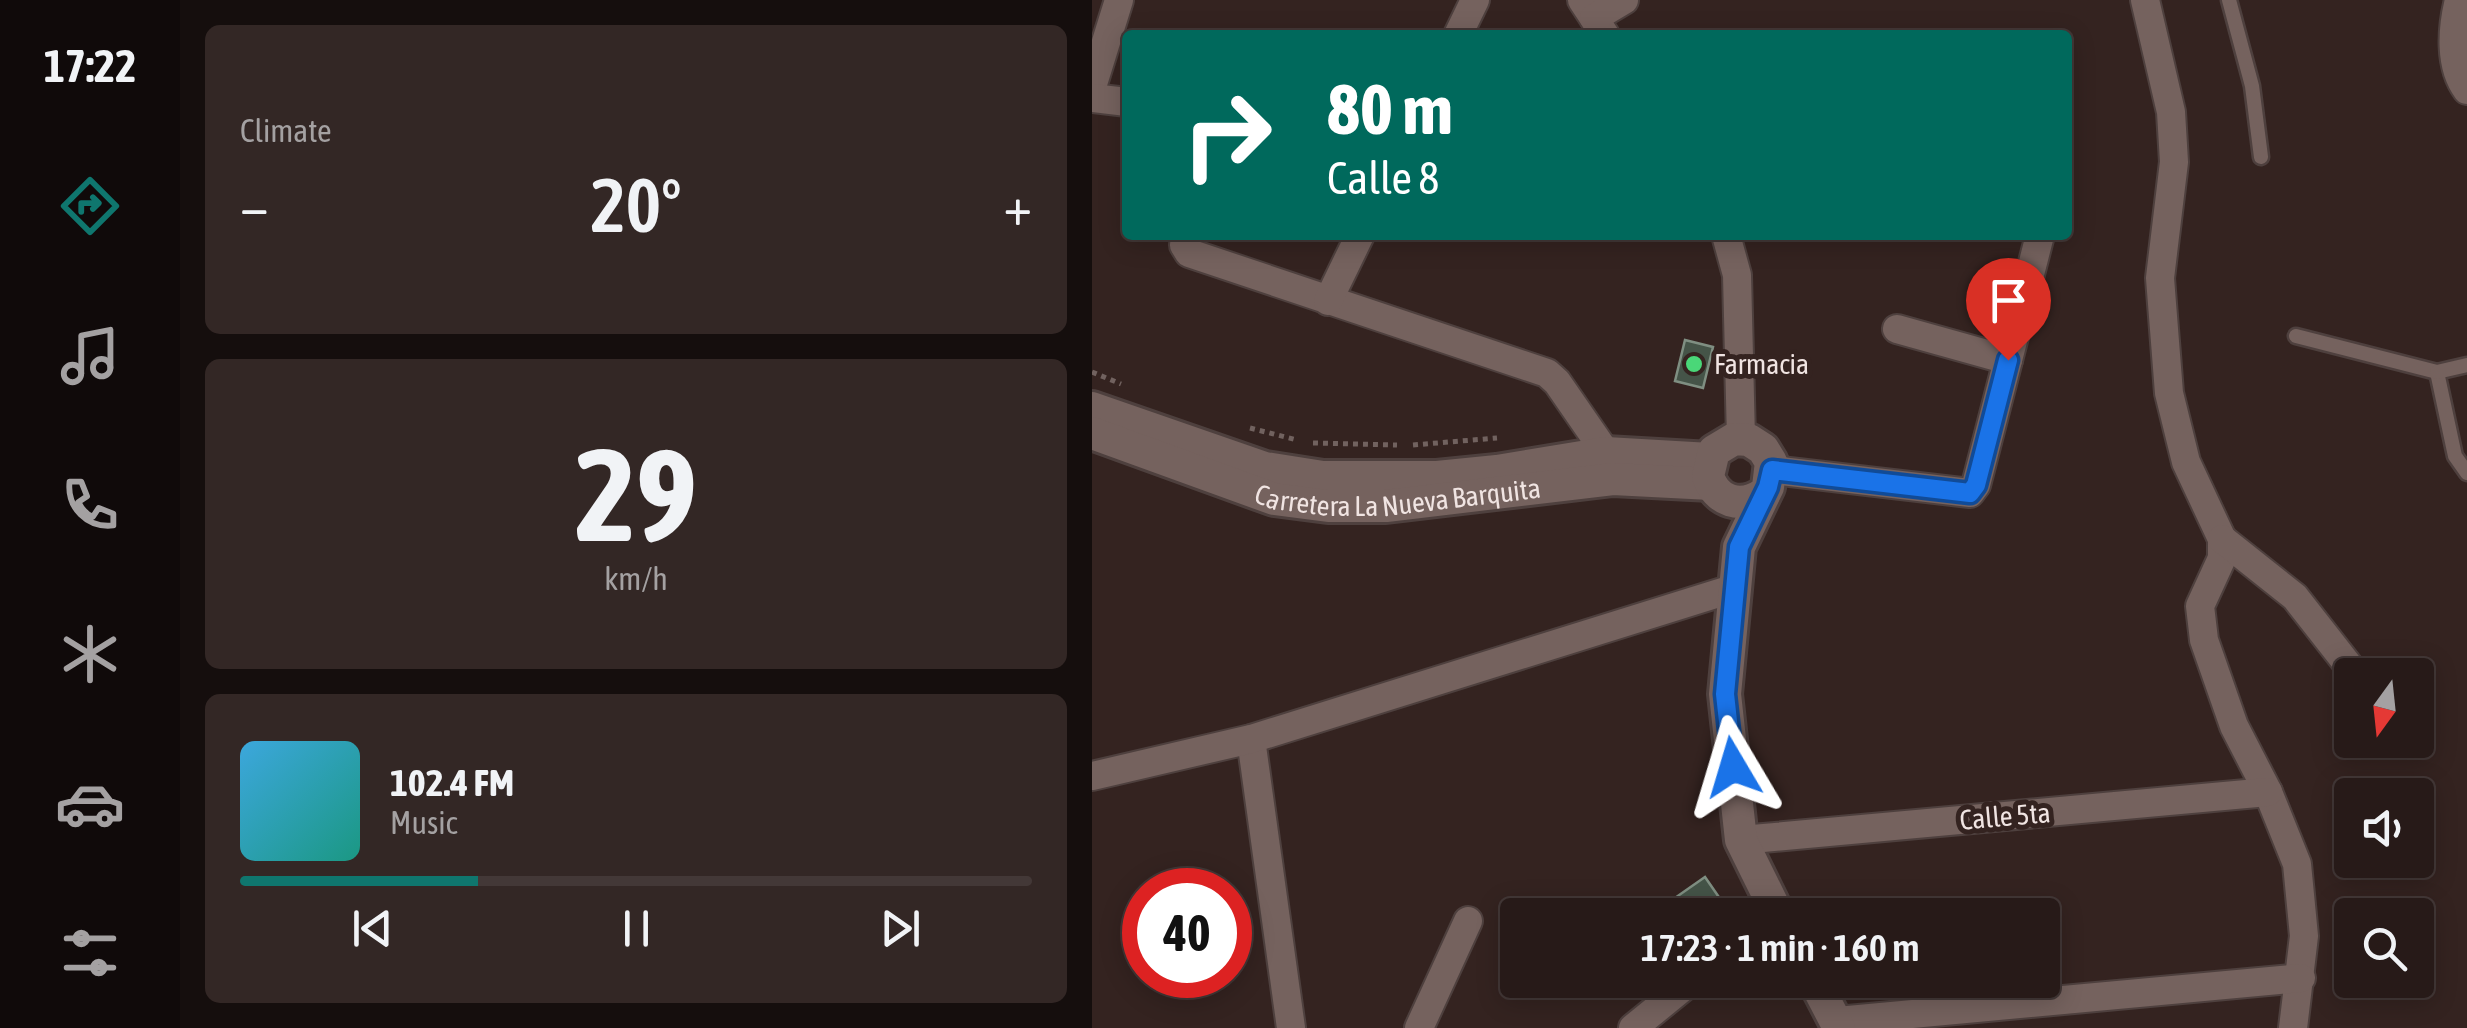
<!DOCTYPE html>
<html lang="en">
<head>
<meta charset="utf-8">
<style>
  :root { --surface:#271a18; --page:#332725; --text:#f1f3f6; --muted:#a4a1a2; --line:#433837; --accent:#0f766e }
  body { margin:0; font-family:"Asap Condensed",sans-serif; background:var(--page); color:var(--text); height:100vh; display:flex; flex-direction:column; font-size:38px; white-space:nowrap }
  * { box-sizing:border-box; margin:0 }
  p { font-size:32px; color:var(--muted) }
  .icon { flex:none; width:55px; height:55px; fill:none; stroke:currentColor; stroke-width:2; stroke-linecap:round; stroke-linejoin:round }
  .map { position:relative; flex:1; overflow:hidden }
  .details { display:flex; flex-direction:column; gap:25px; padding:25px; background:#150e0d; width:912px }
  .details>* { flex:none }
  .banner { position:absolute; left:30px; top:30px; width:950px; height:210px; border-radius:10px; box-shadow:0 5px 25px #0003,0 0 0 2px var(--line); background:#00695c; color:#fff; overflow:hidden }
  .needle { width:65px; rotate:195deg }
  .tools { position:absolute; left:1242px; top:658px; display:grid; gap:20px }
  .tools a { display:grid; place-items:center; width:100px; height:100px; border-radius:10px; background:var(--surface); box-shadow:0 5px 25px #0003,0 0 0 2px var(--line); font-size:50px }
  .speed { position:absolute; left:30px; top:868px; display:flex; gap:20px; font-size:50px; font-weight:700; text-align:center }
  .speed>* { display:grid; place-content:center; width:130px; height:130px; border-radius:50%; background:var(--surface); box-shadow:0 5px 25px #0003,0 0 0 2px var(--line); line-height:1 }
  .speed .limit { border:15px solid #d22; background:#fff; color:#111 }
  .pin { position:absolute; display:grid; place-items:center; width:85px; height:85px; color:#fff; margin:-102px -42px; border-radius:50% 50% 50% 0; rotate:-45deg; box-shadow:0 0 10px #0007 }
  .pin .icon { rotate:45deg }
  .me { position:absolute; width:110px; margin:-55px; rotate:353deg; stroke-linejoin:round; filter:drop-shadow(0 0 8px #0008) }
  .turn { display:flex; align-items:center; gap:35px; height:210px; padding:0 40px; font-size:45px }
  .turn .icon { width:130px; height:130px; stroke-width:2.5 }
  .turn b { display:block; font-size:70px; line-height:85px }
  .big { font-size:75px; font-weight:600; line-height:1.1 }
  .details .widget { flex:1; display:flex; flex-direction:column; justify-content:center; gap:15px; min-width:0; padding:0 35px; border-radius:15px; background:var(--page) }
  .details .dial { align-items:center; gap:0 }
  .dial b { font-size:130px; line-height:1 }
  .song { display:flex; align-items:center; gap:30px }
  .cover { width:120px; height:120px; border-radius:15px; background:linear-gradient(135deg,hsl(200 70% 55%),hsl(170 70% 35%)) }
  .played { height:10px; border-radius:5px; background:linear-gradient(90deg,var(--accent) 30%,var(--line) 30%) }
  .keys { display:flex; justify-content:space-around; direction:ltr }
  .heat { display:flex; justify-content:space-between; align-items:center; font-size:55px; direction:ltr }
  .trip { position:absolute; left:408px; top:898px; width:560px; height:100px; border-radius:10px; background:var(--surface); box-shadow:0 5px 25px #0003,0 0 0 2px var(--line); font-weight:600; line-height:100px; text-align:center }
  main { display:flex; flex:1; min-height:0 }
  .tab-bar { display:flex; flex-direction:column; width:180px; justify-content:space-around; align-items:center; background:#100a0a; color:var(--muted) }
  .tab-bar .icon { width:70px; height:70px }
  .tab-bar .current { color:var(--accent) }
  .tab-bar b { font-size:45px; color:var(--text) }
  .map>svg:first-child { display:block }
  .building { fill:#455448; stroke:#7f8f82; stroke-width:2.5 }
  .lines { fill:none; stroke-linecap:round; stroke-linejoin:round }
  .service-casing { stroke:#4e403e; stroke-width:19 }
  .minor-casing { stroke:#4e403e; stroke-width:32 }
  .tertiary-casing { stroke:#4e403e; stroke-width:38 }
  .path { stroke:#71625f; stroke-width:5; stroke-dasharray:5 5; stroke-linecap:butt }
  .service { stroke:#75625e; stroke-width:14 }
  .minor { stroke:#75625e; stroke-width:28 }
  .tertiary { stroke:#75625e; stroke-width:32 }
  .route-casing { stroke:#114b97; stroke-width:25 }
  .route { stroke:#1a73e8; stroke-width:18 }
  .poi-dot { fill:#4ad778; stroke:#342320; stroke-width:4 }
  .labels { text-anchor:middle; stroke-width:10; stroke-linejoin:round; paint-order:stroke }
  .poi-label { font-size:28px; fill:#f0e4e2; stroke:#342320; text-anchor:start }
  .street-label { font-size:28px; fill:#f0e4e2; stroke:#342320 }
</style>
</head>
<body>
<main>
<nav class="tab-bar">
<b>17:22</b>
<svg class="icon current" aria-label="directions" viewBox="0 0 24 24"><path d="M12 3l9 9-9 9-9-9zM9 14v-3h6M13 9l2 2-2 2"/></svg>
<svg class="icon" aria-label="music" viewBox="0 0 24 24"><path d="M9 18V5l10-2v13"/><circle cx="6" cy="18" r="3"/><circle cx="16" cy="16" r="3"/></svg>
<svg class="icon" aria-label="phone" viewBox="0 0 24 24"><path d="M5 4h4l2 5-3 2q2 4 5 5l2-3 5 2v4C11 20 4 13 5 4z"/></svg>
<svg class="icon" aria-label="climate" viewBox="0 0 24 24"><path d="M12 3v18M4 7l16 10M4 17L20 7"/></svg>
<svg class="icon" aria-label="car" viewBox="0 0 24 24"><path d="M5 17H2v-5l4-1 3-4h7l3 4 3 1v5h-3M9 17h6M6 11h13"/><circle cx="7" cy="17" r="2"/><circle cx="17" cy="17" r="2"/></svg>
<svg class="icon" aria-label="filters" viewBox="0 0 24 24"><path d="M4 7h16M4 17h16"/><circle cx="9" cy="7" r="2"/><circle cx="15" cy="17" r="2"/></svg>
</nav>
<section class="details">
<div class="widget"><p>Climate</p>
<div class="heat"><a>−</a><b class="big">20°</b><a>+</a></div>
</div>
<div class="widget dial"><b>29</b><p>km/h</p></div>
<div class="widget">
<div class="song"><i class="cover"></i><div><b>102.4 FM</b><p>Music</p></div></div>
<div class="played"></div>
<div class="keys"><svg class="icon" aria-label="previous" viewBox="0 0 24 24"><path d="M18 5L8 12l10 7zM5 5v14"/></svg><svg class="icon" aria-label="pause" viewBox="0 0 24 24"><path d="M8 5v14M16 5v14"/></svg><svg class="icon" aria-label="next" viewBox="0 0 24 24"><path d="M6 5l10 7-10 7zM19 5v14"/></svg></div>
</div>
</section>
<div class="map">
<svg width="1375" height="1028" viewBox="0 0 1375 1028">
  <rect width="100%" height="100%" fill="#342320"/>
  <g class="building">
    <path d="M593,340L621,347L611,388L583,381Z"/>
    <path d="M613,877L633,906L619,915H590L580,900Z"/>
  </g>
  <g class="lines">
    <defs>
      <g id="service">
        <path d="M1137,0L1160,86L1169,157"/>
        <path d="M1204,336L1345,372L1363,456L1375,473"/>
        <path d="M1345,372L1375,365"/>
      </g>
      <g id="minor">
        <path d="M490,0L513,35"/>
        <path d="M1053,0L1079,112L1082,162L1068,278L1077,393L1094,462L1130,539V558L1108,606L1112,640L1142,726L1176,792L1205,864L1212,936L1201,1028"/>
        <path d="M1367,0C1360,28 1357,66 1375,90"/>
        <path d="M502,18L532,0"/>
        <path d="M366,35L383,0"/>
        <path d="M0,87L27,0"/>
        <path d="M0,98L35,102"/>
        <path d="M94,235L92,245L97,253L455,373L465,382L514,453"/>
        <path d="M634,235L645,275L649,439"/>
        <path d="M236,301L268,235"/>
        <path d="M805,329L916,360"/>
        <path d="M680,470L878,493L884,485L948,235"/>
        <path d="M1130,539L1203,597L1264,675"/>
        <path d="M159,739L199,1028"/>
        <path d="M0,776L159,739L643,588"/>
        <path d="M649,840L1176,792"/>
        <path d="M745,1021L1209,978"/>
        <path d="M327,1028L376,921"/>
        <path d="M541,1028L600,980"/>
      </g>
      <g id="tertiary">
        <path d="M0,408L173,468L231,477H345L405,471L514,453L618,459"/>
        <path id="s1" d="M0,433L182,499L236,506H294L521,479L619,484"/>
        <path d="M671,494C649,509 624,502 616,476L622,451L642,439L657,440L671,449L679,462L676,487L647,547L633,694L649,840L686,915"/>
        <path d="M722,980L747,1028"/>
      </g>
    </defs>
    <use href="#service" class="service-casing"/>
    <use href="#minor" class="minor-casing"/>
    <use href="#tertiary" class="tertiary-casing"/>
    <g class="path">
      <path d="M0,372L29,384"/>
      <path d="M158,428L205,440"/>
      <path d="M221,443L305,445"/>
      <path d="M321,445L405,438"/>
    </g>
    <use href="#service" class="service"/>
    <use href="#minor" class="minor"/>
    <use href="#tertiary" class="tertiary"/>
  </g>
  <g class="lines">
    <defs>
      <path id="route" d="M641,767L633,694L647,547L676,487L680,470L878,493L884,485L916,360"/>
    </defs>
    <use href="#route" class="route-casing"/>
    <use href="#route" class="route"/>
  </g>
  <circle class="poi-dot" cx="602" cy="364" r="10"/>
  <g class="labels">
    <g class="poi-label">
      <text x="622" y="374">Farmacia</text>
    </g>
    <g class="street-label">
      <text dy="10" stroke="none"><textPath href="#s1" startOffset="318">Carretera La Nueva Barquita</textPath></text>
      <text transform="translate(913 816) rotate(-5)" y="10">Calle 5ta</text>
    </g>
  </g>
</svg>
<div class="tools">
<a><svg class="needle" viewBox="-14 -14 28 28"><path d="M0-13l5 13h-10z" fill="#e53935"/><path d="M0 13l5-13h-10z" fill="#a4a1a2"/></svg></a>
<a><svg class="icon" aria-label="sound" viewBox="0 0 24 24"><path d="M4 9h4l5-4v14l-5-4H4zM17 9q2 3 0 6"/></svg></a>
<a><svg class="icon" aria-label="search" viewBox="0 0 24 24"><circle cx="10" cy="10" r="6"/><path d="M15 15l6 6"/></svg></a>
</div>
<div class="speed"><div class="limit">40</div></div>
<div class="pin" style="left:916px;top:360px;background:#d93025"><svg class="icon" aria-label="arrive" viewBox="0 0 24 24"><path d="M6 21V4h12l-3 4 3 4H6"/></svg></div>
<svg class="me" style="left:641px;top:767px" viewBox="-20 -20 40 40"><path d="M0-17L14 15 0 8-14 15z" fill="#1a73e8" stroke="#fff" stroke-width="4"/></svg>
<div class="trip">17:23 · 1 min · 160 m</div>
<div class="banner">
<div class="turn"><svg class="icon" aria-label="right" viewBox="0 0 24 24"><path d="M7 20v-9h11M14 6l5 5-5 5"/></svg><div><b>80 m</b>Calle 8</div></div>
</div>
</div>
</main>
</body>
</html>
